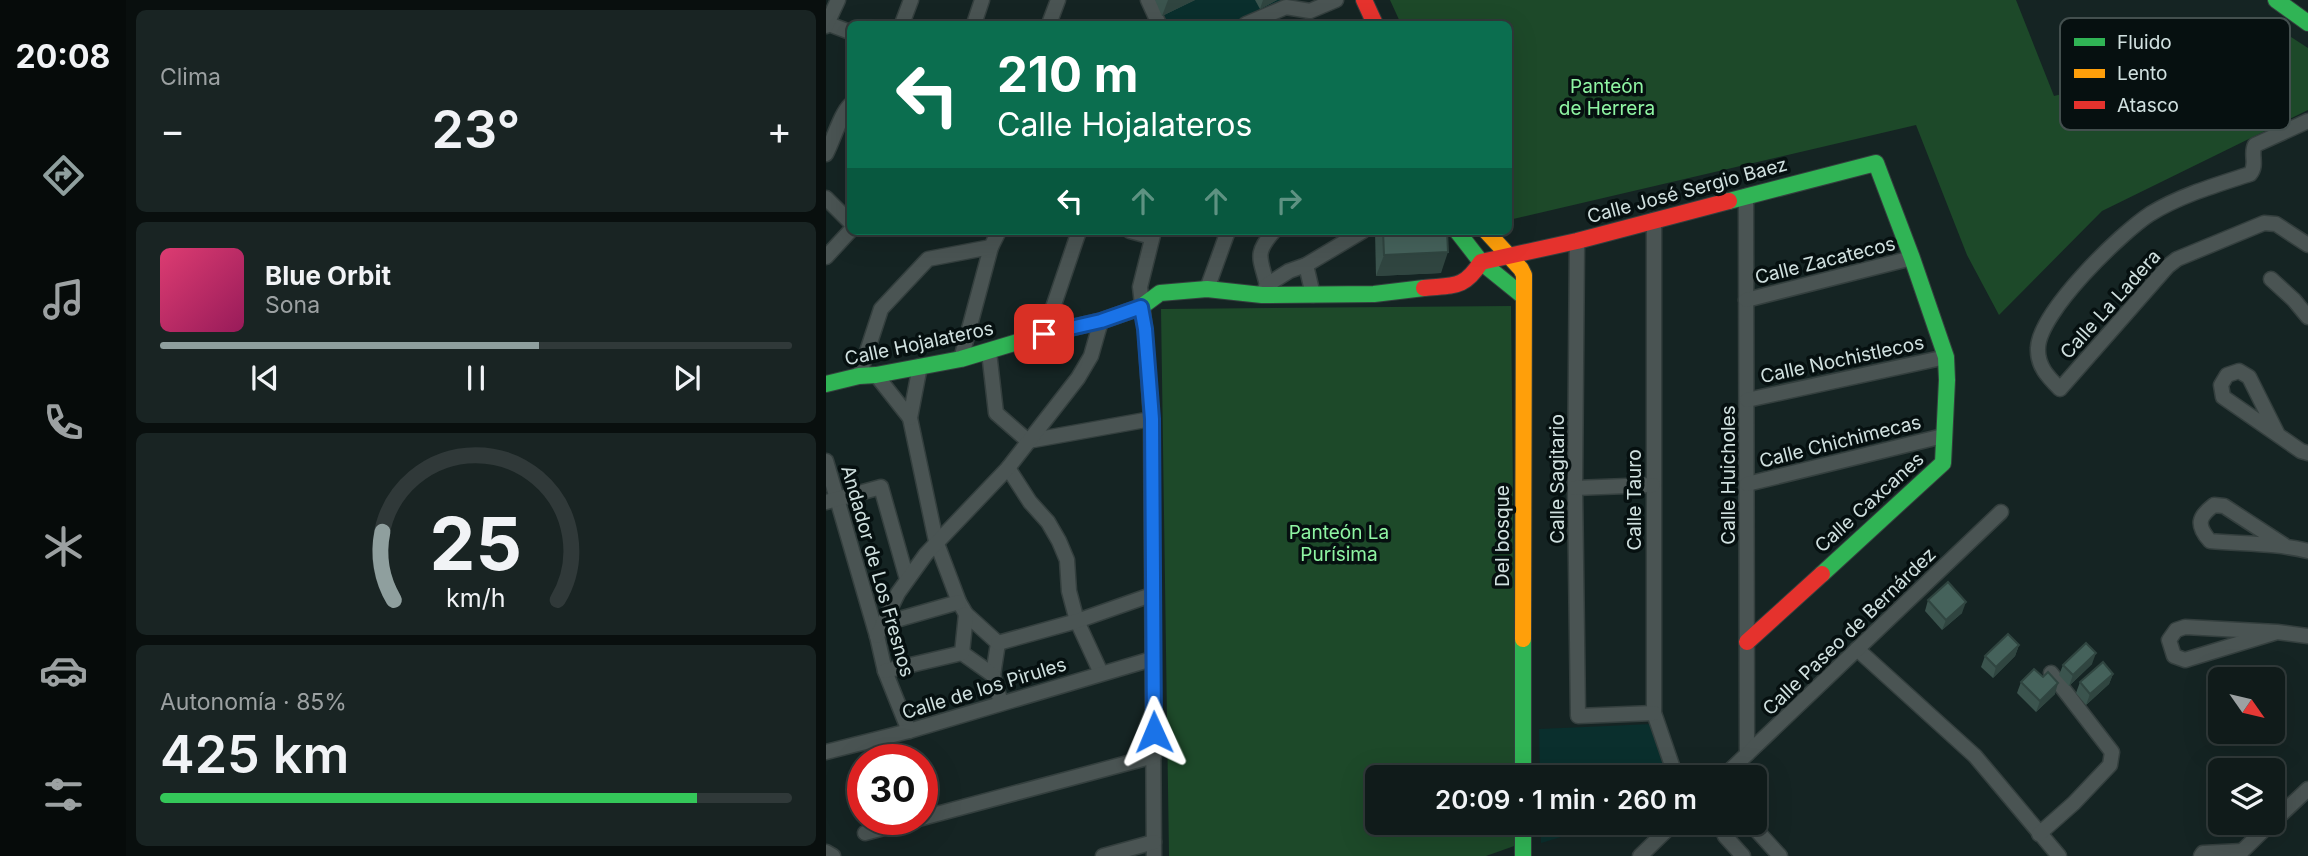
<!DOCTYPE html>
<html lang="es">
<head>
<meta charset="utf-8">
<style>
  :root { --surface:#101b1a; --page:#192423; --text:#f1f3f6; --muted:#9ca1a2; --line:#303939; --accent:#8f9f9e }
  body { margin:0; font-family:Inter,sans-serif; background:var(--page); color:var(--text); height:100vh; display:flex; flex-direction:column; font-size:26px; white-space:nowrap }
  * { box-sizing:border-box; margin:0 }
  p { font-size:23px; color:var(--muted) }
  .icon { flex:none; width:38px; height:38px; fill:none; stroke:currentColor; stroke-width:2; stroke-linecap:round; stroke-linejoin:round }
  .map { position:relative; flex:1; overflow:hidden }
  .panel { display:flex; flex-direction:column; gap:10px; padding:10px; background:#090f0e; width:700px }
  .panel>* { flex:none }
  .hud { position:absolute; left:21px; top:21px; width:665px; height:214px; border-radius:10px; box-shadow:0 7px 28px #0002,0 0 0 2px var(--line); background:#0b6e4f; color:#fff; overflow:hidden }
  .needle { width:46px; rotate:124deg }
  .fabs { position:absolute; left:1382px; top:667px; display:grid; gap:14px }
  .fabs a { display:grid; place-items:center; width:77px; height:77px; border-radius:10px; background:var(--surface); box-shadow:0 7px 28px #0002,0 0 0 2px var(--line); font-size:35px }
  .speed { position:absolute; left:21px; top:744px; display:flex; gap:14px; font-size:35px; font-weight:700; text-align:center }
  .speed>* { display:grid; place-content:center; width:91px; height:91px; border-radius:50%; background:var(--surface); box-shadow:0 7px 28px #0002,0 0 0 2px var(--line); line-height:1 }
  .speed .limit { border:10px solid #d22; background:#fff; color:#111 }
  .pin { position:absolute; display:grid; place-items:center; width:60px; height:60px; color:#fff; margin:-30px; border-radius:14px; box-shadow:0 4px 10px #0006 }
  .me { position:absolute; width:77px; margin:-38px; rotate:359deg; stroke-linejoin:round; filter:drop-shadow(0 0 5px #0008) }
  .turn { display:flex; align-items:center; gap:24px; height:147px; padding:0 35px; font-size:32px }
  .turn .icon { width:91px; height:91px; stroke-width:2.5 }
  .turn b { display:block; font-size:49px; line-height:60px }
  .lanes { display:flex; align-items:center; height:66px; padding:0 35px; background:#0003; justify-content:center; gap:35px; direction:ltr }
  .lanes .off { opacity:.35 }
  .big { font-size:52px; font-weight:600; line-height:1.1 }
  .panel .widget { flex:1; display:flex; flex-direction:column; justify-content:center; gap:10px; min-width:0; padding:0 24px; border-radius:10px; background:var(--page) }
  .panel .dial { align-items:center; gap:0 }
  .dial svg { height:182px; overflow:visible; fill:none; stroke:var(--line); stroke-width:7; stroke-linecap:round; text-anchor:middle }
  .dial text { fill:var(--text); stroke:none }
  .song { display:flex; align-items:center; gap:21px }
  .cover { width:84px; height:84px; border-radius:10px; background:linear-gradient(135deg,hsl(340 70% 55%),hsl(330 70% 35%)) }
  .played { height:7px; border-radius:4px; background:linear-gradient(90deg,var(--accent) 60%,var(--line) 60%) }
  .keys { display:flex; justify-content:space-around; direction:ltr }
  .heat { display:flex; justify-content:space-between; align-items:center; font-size:38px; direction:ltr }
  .charge { height:10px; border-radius:5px; background:linear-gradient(90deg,#34c759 85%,var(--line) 0) }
  .trip { position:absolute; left:539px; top:765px; width:402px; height:70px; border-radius:10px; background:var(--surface); box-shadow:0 7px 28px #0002,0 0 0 2px var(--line); font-weight:600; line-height:70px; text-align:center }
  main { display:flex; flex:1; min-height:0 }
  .menu { display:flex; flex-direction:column; width:126px; justify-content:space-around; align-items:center; background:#060b0a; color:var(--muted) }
  .menu .icon { width:49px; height:49px }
  .menu .current { color:var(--accent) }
  .menu b { font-size:32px; color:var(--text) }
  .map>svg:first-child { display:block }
  .built { fill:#0a2f2d }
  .green { fill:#1d4929 }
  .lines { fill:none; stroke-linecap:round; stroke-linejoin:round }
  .street-casing { stroke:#343f3e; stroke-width:17 }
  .fast-casing { stroke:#343f3e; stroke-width:18 }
  .slow-casing { stroke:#343f3e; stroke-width:18 }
  .jam-casing { stroke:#343f3e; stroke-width:18 }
  .street { stroke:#4a5453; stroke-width:14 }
  .fast { stroke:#30b455; stroke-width:16 }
  .slow { stroke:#ff9f0a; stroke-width:16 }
  .jam { stroke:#e5322d; stroke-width:16 }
  .wall { fill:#3b544e }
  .shaded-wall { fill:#304540 }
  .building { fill:#45625b; stroke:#304540; stroke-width:2 }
  .route-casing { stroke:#114b97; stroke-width:18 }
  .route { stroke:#1a73e8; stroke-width:12 }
  .labels { text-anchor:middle; stroke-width:7; stroke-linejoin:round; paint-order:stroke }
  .park-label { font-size:19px; fill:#8ff5a3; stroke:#061010 }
  .street-label { font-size:19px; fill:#d1e1e0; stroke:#061010 }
  .key { fill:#061010; stroke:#434f4e; stroke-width:2 }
  .key-label { font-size:19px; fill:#d1e1e0 }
</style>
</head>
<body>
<main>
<nav class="menu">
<b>20:08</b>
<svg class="icon current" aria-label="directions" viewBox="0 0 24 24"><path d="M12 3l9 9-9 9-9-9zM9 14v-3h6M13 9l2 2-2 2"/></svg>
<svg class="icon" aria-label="music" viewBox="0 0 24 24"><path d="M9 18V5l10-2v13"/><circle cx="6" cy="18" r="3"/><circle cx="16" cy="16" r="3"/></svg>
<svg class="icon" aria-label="phone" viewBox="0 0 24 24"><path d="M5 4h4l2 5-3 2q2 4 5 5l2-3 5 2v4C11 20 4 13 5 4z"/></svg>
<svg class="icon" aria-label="climate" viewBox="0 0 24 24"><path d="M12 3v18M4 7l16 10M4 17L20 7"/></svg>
<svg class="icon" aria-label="car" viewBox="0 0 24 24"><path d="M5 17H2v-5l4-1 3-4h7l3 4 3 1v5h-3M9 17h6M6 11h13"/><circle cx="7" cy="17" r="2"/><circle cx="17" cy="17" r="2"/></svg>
<svg class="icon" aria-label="filters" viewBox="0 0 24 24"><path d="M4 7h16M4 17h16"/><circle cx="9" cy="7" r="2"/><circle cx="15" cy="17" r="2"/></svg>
</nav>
<section class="panel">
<div class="widget"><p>Clima</p>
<div class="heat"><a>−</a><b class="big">23°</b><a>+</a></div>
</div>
<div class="widget">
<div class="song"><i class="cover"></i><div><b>Blue Orbit</b><p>Sona</p></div></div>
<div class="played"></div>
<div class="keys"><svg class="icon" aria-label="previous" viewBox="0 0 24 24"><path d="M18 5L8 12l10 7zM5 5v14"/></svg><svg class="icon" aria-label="pause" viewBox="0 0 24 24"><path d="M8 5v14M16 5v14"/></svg><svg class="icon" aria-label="next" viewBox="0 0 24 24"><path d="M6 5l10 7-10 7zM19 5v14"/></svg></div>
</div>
<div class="widget dial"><svg viewBox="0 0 100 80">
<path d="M14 69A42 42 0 1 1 86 69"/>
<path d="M14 69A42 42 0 0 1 9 39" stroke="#8f9f9e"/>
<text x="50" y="56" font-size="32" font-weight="700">25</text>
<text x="50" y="72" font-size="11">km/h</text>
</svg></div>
<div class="widget"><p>Autonomía · 85%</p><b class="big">425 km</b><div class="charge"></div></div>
</section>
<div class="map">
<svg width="1482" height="856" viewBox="0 0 1482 856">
  <rect width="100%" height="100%" fill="#152423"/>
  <g class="built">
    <path d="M326,0H461L407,24H337Z"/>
    <path d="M826,724L842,777H714L713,729Z"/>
    <path d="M714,823V822L782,823L715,843Z"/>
  </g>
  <g class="green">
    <path d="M564,0H1190L1228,96L1465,37L1482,48V110L1276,211L1173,315L1141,255L1090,125L683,220L682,24H575Z"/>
    <path d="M685,306L690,777H551V822L690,823L691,845L660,856H343L335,309Z"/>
  </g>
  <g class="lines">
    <defs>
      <g id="street">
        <path d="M322,0L333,24"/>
        <path d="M0,23L24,32"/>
        <path d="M76,24L85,0"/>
        <path d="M148,24L156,0"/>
        <path d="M223,24L232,0"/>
        <path d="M420,24L460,7L484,11L510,0"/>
        <path d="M0,26L12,0"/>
        <path d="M1482,121L1429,145C1424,154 1432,165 1424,174C1390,185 1355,195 1324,214C1295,233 1213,312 1212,348C1211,366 1222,377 1234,389L1342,266L1351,259L1438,223L1450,224L1482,245"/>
        <path d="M0,154C7,141 15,113 24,105"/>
        <path d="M920,196L921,754"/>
        <path d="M0,198L24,222"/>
        <path d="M828,220V713L850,777"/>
        <path d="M304,231L326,237"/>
        <path d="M328,231L314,287L319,329L325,419L328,856"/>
        <path d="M751,241L749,488L752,716L828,713"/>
        <path d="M0,257L24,231"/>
        <path d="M480,265L487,295"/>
        <path d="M1445,279L1468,300L1482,317"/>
        <path d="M441,285C434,257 428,254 448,231"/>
        <path d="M381,289L402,231"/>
        <path d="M436,295L441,285L463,271L480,265L537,231"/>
        <path d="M920,300L1086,258"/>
        <path d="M218,334L253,231"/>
        <path d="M163,352L170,413L202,441L325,419"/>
        <path d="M135,359L165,247"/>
        <path d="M94,366L84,418L110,541L133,602L140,614L172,643L167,675L175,703"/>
        <path d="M50,375L84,418"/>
        <path d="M33,376L55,309L102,259L165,247L173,231"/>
        <path d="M921,400L1120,357"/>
        <path d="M1451,433L1423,377L1413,371L1401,375L1395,385L1397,397L1475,451L1482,453"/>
        <path d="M0,461L51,636L59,671L83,731"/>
        <path d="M182,468L204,502L222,522L233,541L241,560L243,591L251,621L275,673"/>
        <path d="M921,484L1117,436"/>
        <path d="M749,488L827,485"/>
        <path d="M0,502L55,487L81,579"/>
        <path d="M1458,545L1398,506L1388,505C1372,517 1370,525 1384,541C1417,544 1450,543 1482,551"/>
        <path d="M56,624L133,602"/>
        <path d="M1451,632L1359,660L1348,656L1343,640L1350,630L1359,627L1451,632L1482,636"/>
        <path d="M51,636L72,593L100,554L182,468L252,378L265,356L275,321"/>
        <path d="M172,643L251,621L325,595"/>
        <path d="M1031,649L1149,756L1233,856"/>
        <path d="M136,653L167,675"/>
        <path d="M59,671L136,653L140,614"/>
        <path d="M0,752L83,731L326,659"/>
        <path d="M897,777L1175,512"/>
        <path d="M96,818L328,756"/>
        <path d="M898,822L896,827L899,836L917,856"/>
        <path d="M923,822L954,856"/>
        <path d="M1447,822L1482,789"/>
        <path d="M39,833L92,819"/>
        <path d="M1213,834L1248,803L1284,765L1286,752L1225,673"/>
        <path d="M0,852L7,856"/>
        <path d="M277,856L328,842"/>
        <path d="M814,856L849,822"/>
        <path d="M1375,856L1377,853L1416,851"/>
        <path d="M1411,856L1446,822"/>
      </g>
      <g id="fast">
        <path d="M1450,0L1482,23"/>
        <path d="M903,201L1050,163L1086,258L1120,357L1121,380L1117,463L996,574"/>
        <path d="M631,231L655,262L697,296"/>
        <path d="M0,384L33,376L50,375L135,359L218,334L275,321L315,307L334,293L381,289L436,295L548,294L598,288"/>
        <path d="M697,777V639"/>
        <path d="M697,822V856"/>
      </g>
      <path id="slow" d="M660,231L695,269L698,275L697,639"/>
      <g id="jam">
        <path d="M538,0L549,24"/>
        <path d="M598,288C628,285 638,289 655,262L751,241L903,201"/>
        <path d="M921,642L996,574"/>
      </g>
    </defs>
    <use href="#street" class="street-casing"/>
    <use href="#fast" class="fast-casing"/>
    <use href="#slow" class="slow-casing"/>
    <use href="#jam" class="jam-casing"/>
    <use href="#street" class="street"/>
    <use href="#fast" class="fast"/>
    <use href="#slow" class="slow"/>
    <use href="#jam" class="jam"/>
  </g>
  <g class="wall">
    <path d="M329,0H369L336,16Z"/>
    <path d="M429,0H451L434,9Z"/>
    <path d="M549,231H621L615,273L550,276Z"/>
    <path d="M1102,600L1136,613L1116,630L1099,611Z"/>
    <path d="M1193,645L1189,656L1167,678L1155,667L1159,656Z"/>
    <path d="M1266,664L1243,686L1233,675L1237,665Z"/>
    <path d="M1287,674L1283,684L1260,705L1250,693L1254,682Z"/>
    <path d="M1195,682L1229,694L1210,712L1191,693Z"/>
  </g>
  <g class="shaded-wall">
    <path d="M342,0H369L336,16Z"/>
    <path d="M437,0H451L434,9Z"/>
    <path d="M622,252L615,273L550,276L558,255Z"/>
    <path d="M1140,602L1136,613L1116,630L1120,620Z"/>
    <path d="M1193,645L1189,656L1167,678L1170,667Z"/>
    <path d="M1270,653L1266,664L1243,686L1247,675Z"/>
    <path d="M1287,674L1283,684L1260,705L1264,694Z"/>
    <path d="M1232,683L1229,694L1210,712L1214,701Z"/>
  </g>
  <g class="building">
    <path d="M557,231H621L622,252L558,255Z"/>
    <path d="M1122,582L1140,602L1120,620L1102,600Z"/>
    <path d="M1182,634L1193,645L1170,667L1159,656Z"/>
    <path d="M1260,643L1270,653L1247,675L1237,665Z"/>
    <path d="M1277,662L1287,674L1264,694L1254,682Z"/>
    <path d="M1208,669L1217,677L1222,672L1232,683L1214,701L1195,682Z"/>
  </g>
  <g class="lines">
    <defs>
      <path id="route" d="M218,334L275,321L315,307L319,329L326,419L328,732"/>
    </defs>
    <use href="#route" class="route-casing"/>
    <use href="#route" class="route"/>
  </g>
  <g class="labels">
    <g class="park-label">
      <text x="781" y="93">Panteón<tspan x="781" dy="22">de Herrera</tspan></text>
      <text x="513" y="539">Panteón La<tspan x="513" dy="22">Purísima</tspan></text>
    </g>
    <g class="street-label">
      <text transform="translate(861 190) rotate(-15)" y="7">Calle José Sergio Baez</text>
      <text transform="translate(999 260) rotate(-14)" y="7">Calle Zacatecos</text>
      <text transform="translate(1284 304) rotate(-48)" y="7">Calle La Ladera</text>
      <text transform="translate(93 343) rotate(-12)" y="7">Calle Hojalateros</text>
      <text transform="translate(1016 359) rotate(-12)" y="7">Calle Nochistlecos</text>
      <text transform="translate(1014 441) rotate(-14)" y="7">Calle Chichimecas</text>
      <text transform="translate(902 475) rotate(-90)" y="7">Calle Huicholes</text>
      <text transform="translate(731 479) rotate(-90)" y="7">Calle Sagitario</text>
      <text transform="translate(808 500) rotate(-90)" y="7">Calle Tauro</text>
      <text transform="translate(1043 502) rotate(-42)" y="7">Calle Caxcanes</text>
      <text transform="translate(676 536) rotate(-90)" y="7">Del bosque</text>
      <text transform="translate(52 571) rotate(74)" y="7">Andador de Los Fresnos</text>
      <text transform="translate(1023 631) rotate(-44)" y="7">Calle Paseo de Bernárdez</text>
      <text transform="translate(158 688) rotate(-17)" y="7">Calle de los Pirules</text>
    </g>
  </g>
  <rect x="1234" y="18" width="230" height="112" rx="10" class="key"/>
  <rect x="1248" y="38" width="31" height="8" fill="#30b455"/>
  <rect x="1248" y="69" width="31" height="9" fill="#ff9f0a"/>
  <rect x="1248" y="101" width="31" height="8" fill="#e5322d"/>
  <g class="key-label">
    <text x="1291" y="49">Fluido</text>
    <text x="1291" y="80">Lento</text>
    <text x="1291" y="112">Atasco</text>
  </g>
</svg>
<div class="fabs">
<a><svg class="needle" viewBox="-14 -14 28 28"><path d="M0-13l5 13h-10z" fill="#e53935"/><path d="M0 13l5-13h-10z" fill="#9ca1a2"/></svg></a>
<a><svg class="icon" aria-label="layers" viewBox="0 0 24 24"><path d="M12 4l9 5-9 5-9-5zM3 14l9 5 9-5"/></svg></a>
</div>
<div class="speed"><div class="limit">30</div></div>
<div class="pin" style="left:218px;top:334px;background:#d93025"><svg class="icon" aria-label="arrive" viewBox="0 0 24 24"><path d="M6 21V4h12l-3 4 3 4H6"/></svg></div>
<svg class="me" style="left:328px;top:732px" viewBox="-20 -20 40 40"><path d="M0-17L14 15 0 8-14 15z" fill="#1a73e8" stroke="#fff" stroke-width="4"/></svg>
<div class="trip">20:09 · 1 min · 260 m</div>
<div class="hud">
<div class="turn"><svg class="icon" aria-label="left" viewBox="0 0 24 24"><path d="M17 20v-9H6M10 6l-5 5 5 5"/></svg><div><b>210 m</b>Calle Hojalateros</div></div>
<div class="lanes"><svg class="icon" aria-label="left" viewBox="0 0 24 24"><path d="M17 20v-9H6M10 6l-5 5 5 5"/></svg><svg class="icon off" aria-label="ahead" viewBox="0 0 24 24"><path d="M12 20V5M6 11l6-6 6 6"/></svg><svg class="icon off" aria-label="ahead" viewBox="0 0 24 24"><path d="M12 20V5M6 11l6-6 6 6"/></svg><svg class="icon off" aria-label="right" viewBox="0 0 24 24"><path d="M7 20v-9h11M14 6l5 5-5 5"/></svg></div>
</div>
</div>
</main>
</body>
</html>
